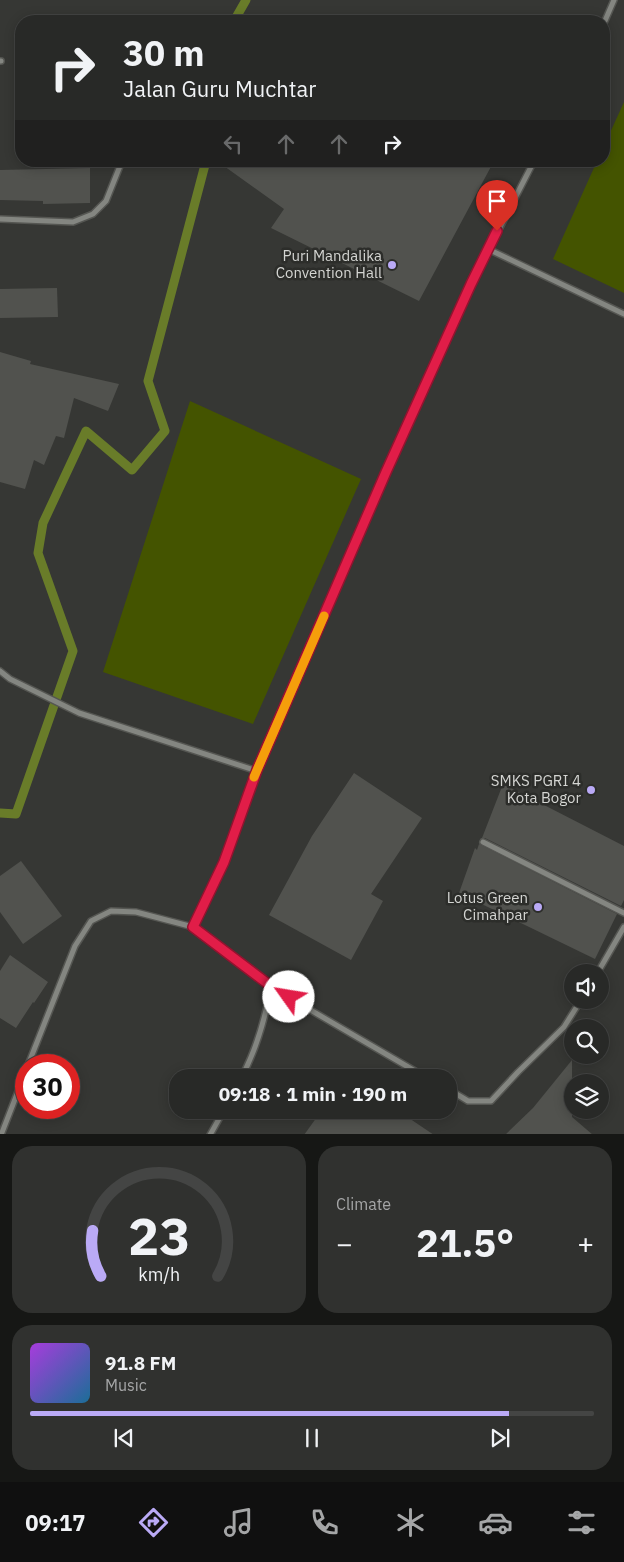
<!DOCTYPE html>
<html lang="en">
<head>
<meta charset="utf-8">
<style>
  :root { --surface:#282927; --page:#30312f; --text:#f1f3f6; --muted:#a5a6a7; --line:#444544; --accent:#baaaf6 }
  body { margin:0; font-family:"IBM Plex Sans",sans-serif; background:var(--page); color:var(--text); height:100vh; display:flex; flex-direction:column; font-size:19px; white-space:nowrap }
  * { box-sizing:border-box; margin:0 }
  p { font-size:16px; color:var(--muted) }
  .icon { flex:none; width:28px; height:28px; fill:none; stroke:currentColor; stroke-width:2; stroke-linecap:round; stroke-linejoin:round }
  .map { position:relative; height:1134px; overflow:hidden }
  .panel { display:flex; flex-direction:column; gap:12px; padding:12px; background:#161715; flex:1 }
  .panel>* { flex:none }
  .hud { position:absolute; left:15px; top:15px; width:595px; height:152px; border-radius:20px; box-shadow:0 2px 12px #0003,0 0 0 1px var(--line); background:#282927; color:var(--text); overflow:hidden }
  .controls { position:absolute; left:564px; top:964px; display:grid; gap:10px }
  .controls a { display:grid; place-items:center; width:45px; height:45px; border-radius:50%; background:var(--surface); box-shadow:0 2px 12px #0003,0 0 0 1px var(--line); font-size:25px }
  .speed { position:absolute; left:15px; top:1054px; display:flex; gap:10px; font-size:25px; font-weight:700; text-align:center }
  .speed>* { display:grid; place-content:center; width:65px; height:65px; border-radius:50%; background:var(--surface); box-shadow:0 2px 12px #0003,0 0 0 1px var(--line); line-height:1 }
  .speed .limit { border:8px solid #d22; background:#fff; color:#111 }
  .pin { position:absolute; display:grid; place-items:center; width:42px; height:42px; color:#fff; margin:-51px -21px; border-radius:50% 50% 50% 0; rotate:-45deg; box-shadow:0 0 5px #0007 }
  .pin .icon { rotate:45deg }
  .me { position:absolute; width:55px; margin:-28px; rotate:302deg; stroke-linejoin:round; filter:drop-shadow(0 0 4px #0008) }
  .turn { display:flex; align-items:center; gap:18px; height:105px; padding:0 25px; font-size:22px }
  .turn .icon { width:65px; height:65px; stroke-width:2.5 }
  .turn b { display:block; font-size:35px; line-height:42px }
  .lanes { display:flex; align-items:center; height:48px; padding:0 25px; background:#0003; justify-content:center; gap:25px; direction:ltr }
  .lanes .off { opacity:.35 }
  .big { font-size:38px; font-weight:700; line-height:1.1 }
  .panel .widget { flex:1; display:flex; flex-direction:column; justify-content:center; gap:8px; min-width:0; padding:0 18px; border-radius:20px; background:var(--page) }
  .panel .dial { align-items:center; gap:0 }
  .dial svg { height:130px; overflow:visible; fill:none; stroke:var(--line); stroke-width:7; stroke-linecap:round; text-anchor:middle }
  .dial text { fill:var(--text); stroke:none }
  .song { display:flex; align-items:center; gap:15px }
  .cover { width:60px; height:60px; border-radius:8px; background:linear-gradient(135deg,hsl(280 70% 55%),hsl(200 70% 35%)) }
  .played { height:5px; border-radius:2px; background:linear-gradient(90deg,var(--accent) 85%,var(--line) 85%) }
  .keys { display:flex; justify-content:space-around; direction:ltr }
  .heat { display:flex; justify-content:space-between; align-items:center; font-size:28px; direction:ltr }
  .panel .tiles { flex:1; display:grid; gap:12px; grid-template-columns:1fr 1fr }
  .widget:last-child { grid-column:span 2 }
  .trip { position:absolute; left:169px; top:1069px; width:288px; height:50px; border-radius:20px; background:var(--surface); box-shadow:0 2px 12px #0003,0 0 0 1px var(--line); font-weight:700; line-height:50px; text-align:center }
  .tabs { display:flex; height:80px; justify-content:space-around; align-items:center; background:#101010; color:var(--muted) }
  .tabs .icon { width:35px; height:35px }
  .tabs .selected { color:var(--accent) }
  .tabs b { font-size:22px; color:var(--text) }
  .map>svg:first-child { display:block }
  .green { fill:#445400 }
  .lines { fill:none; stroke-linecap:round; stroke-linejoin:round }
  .stream { stroke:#697c29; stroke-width:9 }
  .building { fill:#51524e }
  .minor-casing { stroke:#555652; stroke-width:8 }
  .minor { stroke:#848681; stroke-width:5 }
  .route-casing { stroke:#92132f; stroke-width:12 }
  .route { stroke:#e11d48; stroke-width:9 }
  .slow { stroke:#f59e0b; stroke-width:9 }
  .poi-dot { fill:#baaaf6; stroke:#2c2d2a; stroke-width:2 }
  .labels { text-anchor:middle; stroke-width:5; stroke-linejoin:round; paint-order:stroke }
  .poi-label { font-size:15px; fill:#d4d5d2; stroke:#2c2d2a; text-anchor:end }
</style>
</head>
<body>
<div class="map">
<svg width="624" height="1135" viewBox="0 0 624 1135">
  <rect width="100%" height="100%" fill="#363734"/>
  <g class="green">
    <path d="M624,102V293L553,259L597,161H604V146Z"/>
    <path d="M190,401L361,479L253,724L103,672Z"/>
  </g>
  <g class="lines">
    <g class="stream">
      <path d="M234,21L246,0"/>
      <path d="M0,813L16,814L73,651L38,553L43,523L86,431L132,470L165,431L148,381L206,161"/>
    </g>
  </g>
  <g class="building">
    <path d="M217,161H494L419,301L271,228L284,209Z"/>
    <path d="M90,168V203L43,204V201L0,200V170Z"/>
    <path d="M57,288L58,317L0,318V289Z"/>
    <path d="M0,352L31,361L30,364L119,384L108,411L74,398L64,438L56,436L44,465L34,460L25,489L0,482Z"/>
    <path d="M354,773L422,818L371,894L383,901L351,960L269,915L312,836Z"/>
    <path d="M503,784L624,846V900L621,906L485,838H482Z"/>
    <path d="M479,844L617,914L595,959L459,893L475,848L477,850Z"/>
    <path d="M21,861L62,916L23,944L0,912V876Z"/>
    <path d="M10,955L48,982L34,1003L33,1002L16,1028L0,1018V971Z"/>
    <path d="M572,1060V1117L593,1135H505L533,1108Z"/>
    <path d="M322,1110H397L434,1135H304Z"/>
  </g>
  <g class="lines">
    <defs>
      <g id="minor">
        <path d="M604,23L614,0"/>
        <path d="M0,61H1"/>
        <path d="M0,219L73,222L93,214L106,201L122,161"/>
        <path d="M488,249L624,314"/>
        <path d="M0,671L10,679L79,713L257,771"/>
        <path d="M483,842L624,913"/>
        <path d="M193,927L224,862L257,771L386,472L471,284L534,161"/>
        <path d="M598,972L624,927"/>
        <path d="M271,987L427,1078"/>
        <path d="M28,1065L75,946L91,921L111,911L136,912L193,927L271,987C265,1019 257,1049 241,1078"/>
        <path d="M448,1089L468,1101H491L518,1072L564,1027L581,1000"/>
        <path d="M1,1135L26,1071"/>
        <path d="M210,1135L224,1110"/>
      </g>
    </defs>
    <use href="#minor" class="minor-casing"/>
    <use href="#minor" class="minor"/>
  </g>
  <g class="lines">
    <defs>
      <path id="route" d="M289,997L272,987L193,927L224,862L257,770L386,472L471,284L497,231"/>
    </defs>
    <use href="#route" class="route-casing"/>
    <use href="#route" class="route"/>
    <path class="slow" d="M254,777L324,616"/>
  </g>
  <g class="poi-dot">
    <circle cx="392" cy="265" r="5"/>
    <circle cx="591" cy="790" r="5"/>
    <circle cx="538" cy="907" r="5"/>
  </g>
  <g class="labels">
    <g class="poi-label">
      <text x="382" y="261">Puri Mandalika<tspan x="382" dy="17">Convention Hall</tspan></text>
      <text x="581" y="786">SMKS PGRI 4<tspan x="581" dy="17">Kota Bogor</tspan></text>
      <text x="528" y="903">Lotus Green<tspan x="528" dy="17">Cimahpar</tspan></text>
    </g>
  </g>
</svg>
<div class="controls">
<a><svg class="icon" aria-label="sound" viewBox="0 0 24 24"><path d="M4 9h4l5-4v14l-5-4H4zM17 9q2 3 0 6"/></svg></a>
<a><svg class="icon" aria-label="search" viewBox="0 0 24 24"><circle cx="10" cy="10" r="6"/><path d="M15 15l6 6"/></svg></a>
<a><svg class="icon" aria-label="layers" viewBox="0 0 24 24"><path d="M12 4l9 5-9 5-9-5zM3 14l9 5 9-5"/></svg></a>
</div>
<div class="speed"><div class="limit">30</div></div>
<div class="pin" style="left:497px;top:231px;background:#d93025"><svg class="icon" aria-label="arrive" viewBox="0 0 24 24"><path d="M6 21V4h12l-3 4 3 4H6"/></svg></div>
<svg class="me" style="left:289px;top:997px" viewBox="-20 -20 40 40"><circle r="19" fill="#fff"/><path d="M0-13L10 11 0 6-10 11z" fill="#e11d48"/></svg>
<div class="trip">09:18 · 1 min · 190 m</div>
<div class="hud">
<div class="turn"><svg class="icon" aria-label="right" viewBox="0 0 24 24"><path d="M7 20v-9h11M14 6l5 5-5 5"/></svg><div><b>30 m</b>Jalan Guru Muchtar</div></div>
<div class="lanes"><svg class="icon off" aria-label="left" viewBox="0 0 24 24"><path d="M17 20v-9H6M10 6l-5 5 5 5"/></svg><svg class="icon off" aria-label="ahead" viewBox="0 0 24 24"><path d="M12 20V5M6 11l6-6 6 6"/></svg><svg class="icon off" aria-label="ahead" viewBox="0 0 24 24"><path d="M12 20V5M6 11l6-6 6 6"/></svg><svg class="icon" aria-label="right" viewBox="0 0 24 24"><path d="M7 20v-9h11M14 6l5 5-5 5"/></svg></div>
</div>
</div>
<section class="panel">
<div class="tiles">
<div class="widget dial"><svg viewBox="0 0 100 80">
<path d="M14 69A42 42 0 1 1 86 69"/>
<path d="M14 69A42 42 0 0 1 9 41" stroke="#baaaf6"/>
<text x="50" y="56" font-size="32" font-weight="700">23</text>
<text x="50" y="72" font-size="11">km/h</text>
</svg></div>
<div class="widget"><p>Climate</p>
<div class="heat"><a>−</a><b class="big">21.5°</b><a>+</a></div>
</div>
<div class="widget">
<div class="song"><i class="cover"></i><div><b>91.8 FM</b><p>Music</p></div></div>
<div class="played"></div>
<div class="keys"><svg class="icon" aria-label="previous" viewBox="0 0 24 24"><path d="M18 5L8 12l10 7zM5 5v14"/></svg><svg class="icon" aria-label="pause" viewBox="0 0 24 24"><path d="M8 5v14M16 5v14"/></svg><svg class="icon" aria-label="next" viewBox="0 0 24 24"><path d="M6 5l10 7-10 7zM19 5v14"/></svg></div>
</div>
</div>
</section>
<nav class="tabs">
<b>09:17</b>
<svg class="icon selected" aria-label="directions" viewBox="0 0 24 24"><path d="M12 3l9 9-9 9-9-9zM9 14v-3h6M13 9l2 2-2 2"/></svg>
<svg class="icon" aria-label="music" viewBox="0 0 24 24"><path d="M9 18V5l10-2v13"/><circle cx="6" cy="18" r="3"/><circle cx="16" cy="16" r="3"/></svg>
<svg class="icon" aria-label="phone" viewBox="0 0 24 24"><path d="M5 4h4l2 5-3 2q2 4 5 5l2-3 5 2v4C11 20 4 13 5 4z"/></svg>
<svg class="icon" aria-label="climate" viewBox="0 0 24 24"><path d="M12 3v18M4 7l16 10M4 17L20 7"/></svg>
<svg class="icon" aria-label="car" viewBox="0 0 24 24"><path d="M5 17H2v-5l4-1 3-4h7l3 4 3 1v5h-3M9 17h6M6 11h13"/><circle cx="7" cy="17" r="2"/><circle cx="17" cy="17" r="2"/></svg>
<svg class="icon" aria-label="filters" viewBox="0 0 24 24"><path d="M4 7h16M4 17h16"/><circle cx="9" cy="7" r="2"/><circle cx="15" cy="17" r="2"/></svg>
</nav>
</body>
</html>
